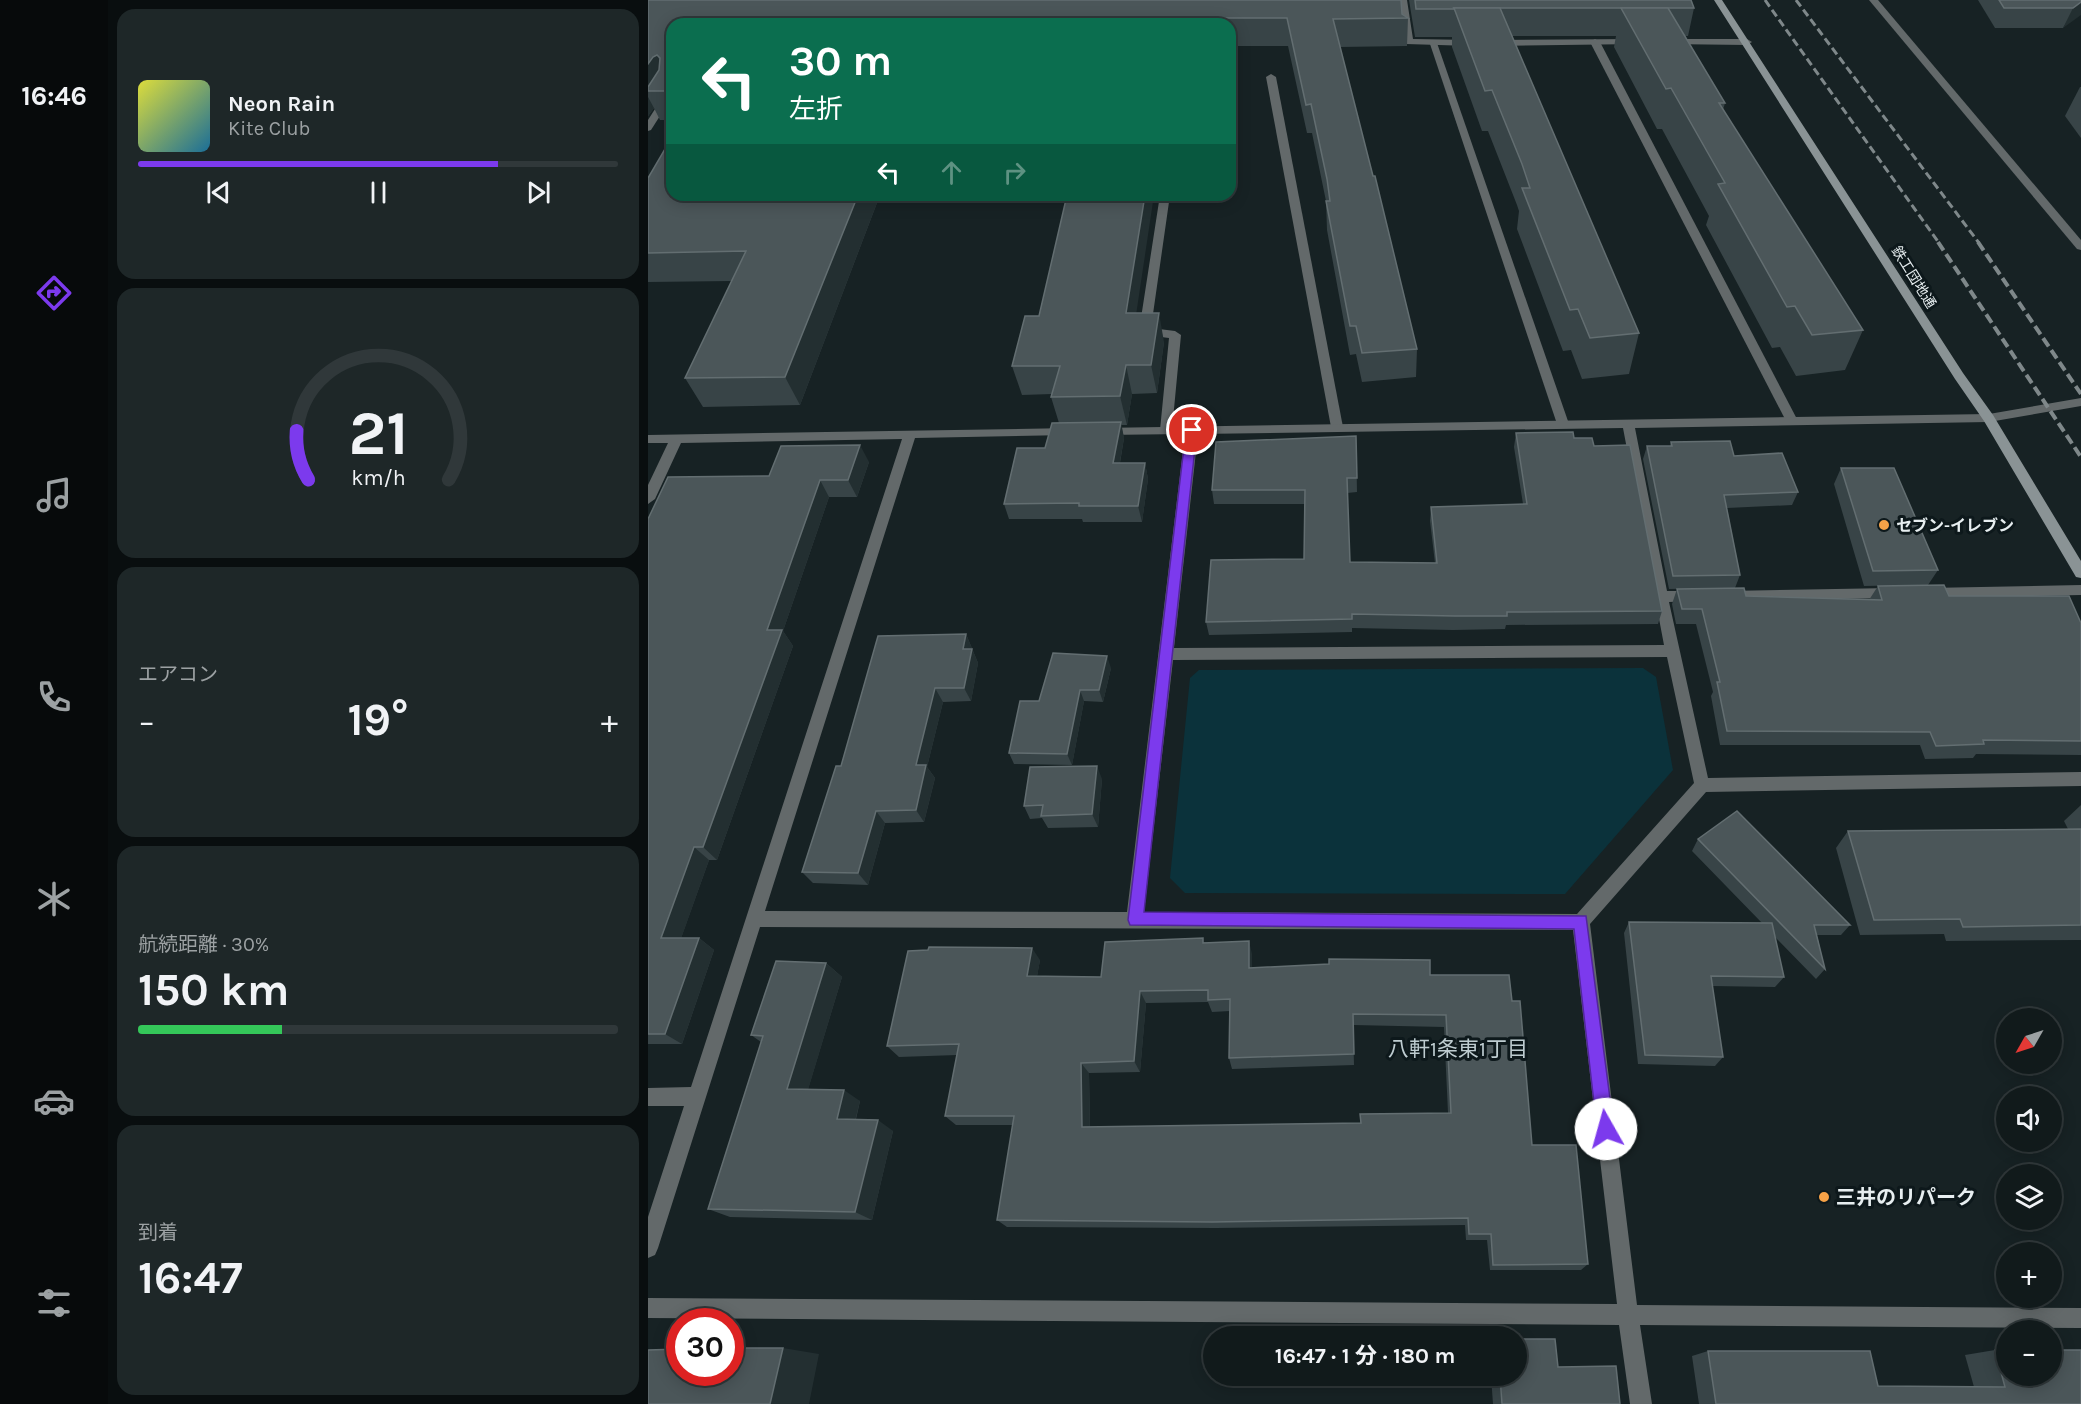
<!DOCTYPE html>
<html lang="ja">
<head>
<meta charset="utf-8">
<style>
  :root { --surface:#111a1b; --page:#1e2728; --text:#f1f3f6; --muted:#9ca1a3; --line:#30383a; --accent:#7c3aed }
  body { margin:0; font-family:Karla,"Noto Sans JP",sans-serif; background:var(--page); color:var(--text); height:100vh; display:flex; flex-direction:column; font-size:22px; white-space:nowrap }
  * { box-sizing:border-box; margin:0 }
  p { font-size:20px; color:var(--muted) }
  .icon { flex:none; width:33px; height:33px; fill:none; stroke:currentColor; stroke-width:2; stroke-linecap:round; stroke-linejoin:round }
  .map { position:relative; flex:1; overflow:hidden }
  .side { display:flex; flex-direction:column; gap:9px; padding:9px; background:#090e0f; width:540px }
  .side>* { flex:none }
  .banner { position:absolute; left:18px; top:18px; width:570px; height:183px; border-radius:18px; box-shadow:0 3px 15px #0003,0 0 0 2px var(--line); background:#0b6e4f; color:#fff; overflow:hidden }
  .needle { width:39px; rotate:231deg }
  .fabs { position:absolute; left:1348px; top:1008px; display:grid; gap:12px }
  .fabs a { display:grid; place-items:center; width:66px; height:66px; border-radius:50%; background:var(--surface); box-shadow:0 3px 15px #0003,0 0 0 2px var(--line); font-size:30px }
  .speed { position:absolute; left:18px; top:1308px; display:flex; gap:12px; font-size:30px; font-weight:700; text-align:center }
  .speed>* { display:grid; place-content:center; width:78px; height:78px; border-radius:50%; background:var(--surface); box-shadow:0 3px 15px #0003,0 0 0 2px var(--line); line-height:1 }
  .speed .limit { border:9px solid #d22; background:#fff; color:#111 }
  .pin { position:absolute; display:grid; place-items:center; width:51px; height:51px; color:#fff; margin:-26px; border:3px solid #fff; border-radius:50%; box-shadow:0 2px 6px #0007 }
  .me { position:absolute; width:66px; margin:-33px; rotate:353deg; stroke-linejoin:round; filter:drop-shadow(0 0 4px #0008) }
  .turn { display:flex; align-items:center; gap:21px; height:126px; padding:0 24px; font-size:27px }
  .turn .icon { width:78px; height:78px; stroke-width:2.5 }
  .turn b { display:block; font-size:42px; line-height:51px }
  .lanes { display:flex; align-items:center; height:57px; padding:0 24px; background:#0003; justify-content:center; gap:30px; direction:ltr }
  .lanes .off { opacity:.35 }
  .big { font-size:45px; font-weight:700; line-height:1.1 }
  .side .tile { flex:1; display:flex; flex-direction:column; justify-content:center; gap:9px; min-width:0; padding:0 21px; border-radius:18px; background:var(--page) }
  .side .dial { align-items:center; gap:0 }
  .dial svg { height:156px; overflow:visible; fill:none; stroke:var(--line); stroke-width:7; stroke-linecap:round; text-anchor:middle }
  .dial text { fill:var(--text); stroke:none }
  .song { display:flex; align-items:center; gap:18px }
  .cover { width:72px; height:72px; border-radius:9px; background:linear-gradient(135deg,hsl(60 70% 55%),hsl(200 70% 35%)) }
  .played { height:6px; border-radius:3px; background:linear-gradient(90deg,var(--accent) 75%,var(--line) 75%) }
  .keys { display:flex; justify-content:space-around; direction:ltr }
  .heat { display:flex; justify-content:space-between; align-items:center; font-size:33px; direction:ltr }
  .charge { height:9px; border-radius:4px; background:linear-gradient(90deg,#34c759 30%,var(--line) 0) }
  .trip { position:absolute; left:555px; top:1326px; width:324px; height:60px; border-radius:30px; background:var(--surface); box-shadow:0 3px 15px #0003,0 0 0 2px var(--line); font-weight:700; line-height:60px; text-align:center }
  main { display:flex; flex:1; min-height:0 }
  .menu { display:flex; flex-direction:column; width:108px; justify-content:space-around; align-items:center; background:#070a0b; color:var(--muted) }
  .menu .icon { width:42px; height:42px }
  .menu .active { color:var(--accent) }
  .menu b { font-size:27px; color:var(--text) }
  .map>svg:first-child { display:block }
  .green { fill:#0b323b }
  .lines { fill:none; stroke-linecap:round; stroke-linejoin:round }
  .lane { fill:#63696a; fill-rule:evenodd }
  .street { fill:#63696a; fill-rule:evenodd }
  .secondary { fill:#8a9395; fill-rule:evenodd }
  .rail-far1 { stroke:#7f888a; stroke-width:3; stroke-dasharray:8 4; stroke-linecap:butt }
  .rail { stroke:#7f888a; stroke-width:4; stroke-dasharray:10 4.5; stroke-linecap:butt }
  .wall { fill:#384447; fill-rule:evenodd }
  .shaded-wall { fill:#232f31 }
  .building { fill:#4b5659; stroke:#636e71; stroke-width:1.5; fill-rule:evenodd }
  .route { fill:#7c3aed; stroke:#51269a; stroke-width:1.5 }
  .poi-dot { fill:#f6a247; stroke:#0d181b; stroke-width:2 }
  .labels { text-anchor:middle; stroke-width:6; stroke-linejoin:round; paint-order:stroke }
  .far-street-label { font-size:14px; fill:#e7eef0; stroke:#0d181b }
  .poi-label { font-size:16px; font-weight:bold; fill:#e7eef0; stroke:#0d181b; text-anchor:start }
  .near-poi-label { font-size:20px; font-weight:bold; fill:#e7eef0; stroke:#0d181b; text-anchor:start }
  .near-neighbourhood-label { font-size:21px; fill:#beccd0; stroke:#0d181b }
</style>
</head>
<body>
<main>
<nav class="menu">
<b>16:46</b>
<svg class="icon active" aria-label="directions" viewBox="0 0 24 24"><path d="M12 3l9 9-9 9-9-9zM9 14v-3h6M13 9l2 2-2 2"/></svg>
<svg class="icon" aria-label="music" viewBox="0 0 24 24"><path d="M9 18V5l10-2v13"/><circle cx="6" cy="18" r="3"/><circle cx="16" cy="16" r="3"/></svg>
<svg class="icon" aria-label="phone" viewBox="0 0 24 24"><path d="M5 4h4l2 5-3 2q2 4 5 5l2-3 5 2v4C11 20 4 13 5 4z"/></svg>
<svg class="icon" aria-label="climate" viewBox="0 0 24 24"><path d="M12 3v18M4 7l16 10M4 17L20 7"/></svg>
<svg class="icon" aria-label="car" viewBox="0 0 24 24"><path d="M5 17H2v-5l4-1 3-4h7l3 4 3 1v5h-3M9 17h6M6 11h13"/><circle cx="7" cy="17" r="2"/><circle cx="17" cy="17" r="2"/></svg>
<svg class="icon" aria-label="filters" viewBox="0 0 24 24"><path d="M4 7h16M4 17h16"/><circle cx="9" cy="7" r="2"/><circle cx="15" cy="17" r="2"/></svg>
</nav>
<section class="side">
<div class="tile">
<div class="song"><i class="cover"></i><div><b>Neon Rain</b><p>Kite Club</p></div></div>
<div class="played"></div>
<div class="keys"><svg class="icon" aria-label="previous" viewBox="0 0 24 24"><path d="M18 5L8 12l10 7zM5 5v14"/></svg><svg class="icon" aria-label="pause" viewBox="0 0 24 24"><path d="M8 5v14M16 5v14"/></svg><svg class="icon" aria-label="next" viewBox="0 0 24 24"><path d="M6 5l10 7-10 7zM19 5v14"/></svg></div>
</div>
<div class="tile dial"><svg viewBox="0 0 100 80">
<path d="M14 69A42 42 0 1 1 86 69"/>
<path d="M14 69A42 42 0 0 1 8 44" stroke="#7c3aed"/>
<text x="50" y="56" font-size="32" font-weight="700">21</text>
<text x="50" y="72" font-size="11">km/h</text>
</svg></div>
<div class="tile"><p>エアコン</p>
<div class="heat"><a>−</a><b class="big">19°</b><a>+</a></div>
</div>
<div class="tile"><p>航続距離 · 30%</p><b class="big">150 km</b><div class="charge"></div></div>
<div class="tile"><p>到着</p><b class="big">16:47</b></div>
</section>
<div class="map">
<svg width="1433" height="1404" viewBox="0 0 1433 1404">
  <rect width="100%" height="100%" fill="#172224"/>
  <path class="green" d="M995,668L1008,677L1025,770L917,894L537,893L522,878L542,678L551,670Z"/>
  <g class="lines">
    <g class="lane">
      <path d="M947,39L952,42L1150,421L1148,424H1140L1138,421L942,42Z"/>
      <path d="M781,41L789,43L921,424L919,427H911L909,424Z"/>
      <path d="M623,74L628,77L695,427L689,431L683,427L618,77Z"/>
      <path d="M512,195H522L503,328L527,331L533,335L524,430L518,434L512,430L521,338L497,335L491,331Z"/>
    </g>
    <g class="street">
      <path d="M751,0H759L765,39L823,40L828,43L823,46L758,44Z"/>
      <path d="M1221,0H1230L1433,240V250L1429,249Z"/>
      <path d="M988,39L993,42L991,44L847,46L842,43L847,40Z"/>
      <path d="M1021,39H1099L1104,42L1099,45L1018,44L1016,42Z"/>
      <path d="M24,86V97L3,130L0,131V120L21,87Z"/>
      <path d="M1433,398V406L1341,422L987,428L1019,591H1046L1053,596L1046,601L1021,602L1060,778L1433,772V786L1058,792L942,924L989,1305L1433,1308V1328L992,1325L1004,1404H982L971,1325L0,1318V1298L969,1304L925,930L112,927L10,1248L7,1255L0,1258V1217L36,1106H0V1088L43,1087L254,439L33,443L7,499L0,504V485L20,443H0V435L424,428L426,431L420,435L267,438L117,911L479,912L537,434L456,435L450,431L452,428L1341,414ZM975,428L1016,645L526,648L550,434ZM1019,657L1046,783L929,914L496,912L525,660Z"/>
      <path d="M1433,585V595L1280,598L1273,593L1280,588Z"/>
      <path d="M1244,588L1251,593L1244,598L1079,601L1072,596L1079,591Z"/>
    </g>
    <path class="secondary" d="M1066,0H1074L1315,373L1345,415L1433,561V578L1428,577L1336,421L1307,379Z"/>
    <g class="rail-far1">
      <path d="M1117,0L1291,243"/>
      <path d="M1148,0L1331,243"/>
    </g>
    <g class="rail">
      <path d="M1290,242L1433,457"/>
      <path d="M1330,242L1433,394"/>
    </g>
  </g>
  <g class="wall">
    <path d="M0,0L754,14L760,18L759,46L692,47L769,349L768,377L714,382L708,354L702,355L679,230L678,201L664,133H659L640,46H582V24H24V120H12L6,108L0,116Z"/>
    <path d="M761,0H1043L1046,8L1040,36H1037L1077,103L1075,110L1215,330L1197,370L1148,376L1132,347L1124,348L1058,225L1061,216L1054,203L1014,129H1009L966,47L968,36H864L991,333L981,374L934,379L923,350L915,351L869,229L871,211L869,205L840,131H834L804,47V37H767Z"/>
    <path d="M1330,0H1433L1415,28H1347Z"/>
    <path d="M1432,87H1433V138L1417,116Z"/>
    <path d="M0,178L24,195H232L152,405L55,407L37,378L84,281L0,282Z"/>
    <path d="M488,313L516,342L509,393L484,394L479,425H473L476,438L472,463H497L500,479L494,522H435L434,519H361L356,504L397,448L411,423L403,397L404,394L374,395L364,366L391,316Z"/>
    <path d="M868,433L926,438L946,446L1014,611L1010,624L858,625L857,629L805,630L704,628V632L561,635L558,622L656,559L657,504H566L564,490L708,436L709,492L699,493L702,562L787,563L782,521L783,507L875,504L866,447Z"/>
    <path d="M1023,442L1086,456L1150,492L1144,505L1079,508L1092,575L1087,588L1021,589L995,459L999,446H1022Z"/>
    <path d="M221,462L209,497H181L135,631L145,646L69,860H61L33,938H51L66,950L34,1044H0V519L121,476Z"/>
    <path d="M1193,468L1290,570L1280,585L1301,596L1433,623V755L1328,754L1325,758L1277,759L1272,745H1072L1063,696L1065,692L1048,624H1028L1024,604L1029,589L1098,596L1221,600L1230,586L1270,585L1216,586L1186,484Z"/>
    <path d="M318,634L330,663L323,701L295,702L279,767L287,778L276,822L237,823L220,885L165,883L154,872L193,766Z"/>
    <path d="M463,668L455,702L436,701L424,765L366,764L361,753L391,701Z"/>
    <path d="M454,779L450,827L400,828L394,818L382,819L376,806Z"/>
    <path d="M1433,805V940L1298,941L1296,934L1212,935L1188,848L1200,831L1420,829L1416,821Z"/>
    <path d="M1050,839L1202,925L1193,935H1169L1177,969L1168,979L1127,937L1136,977L1127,987L1064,986L1075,1057L1067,1066L990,1064L976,933L981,922L1114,923L1044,851Z"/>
    <path d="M556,942L604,954V968L782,975L864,1001L884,1145L940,1264L933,1270H842L839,1240H818L817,1225L568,1228L359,1227L349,1220L365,1125H308L297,1116L309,1055L251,1057L239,1046L392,960L389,976L453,977ZM560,1002L564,1012L582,1011L581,1058L584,1069L706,1065L705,1025L796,1027L800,1113L712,1114V1123L442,1127L441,1073L492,1072L498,1003Z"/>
    <path d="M178,963L194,977L160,1089L212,1101L208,1119L245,1131L224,1220L82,1217L60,1209L113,1042L103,1035Z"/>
    <path d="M1347,1350L1433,1404H1051L1044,1356L1060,1351L1230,1386L1326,1387L1317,1355Z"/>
    <path d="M910,1367L972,1404H845L843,1376H868Z"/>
  </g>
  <g class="shaded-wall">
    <path d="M1433,2V15L1415,28L1425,8Z"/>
    <path d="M9,55L23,84L0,91V64L5,57Z"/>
    <path d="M0,97L6,108L0,116Z"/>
    <path d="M210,195H232L152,405L137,377Z"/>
    <path d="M497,195H506L484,342L478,313Z"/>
    <path d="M511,313L516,342L509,393L503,365Z"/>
    <path d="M478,365L484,394L479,425L472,396Z"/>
    <path d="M473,422L476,438L469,479L465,463Z"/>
    <path d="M212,445L221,462L209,497L200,480Z"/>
    <path d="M497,463L500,479L494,522L490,506Z"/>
    <path d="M172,480L181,497L135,631L145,646L69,860L55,847L119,630Z"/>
    <path d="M318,634L330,663L323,701L316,688L315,649Z"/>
    <path d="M459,656L463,668L455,702L451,690Z"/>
    <path d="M287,688L295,702L279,767L287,778L276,822L268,810V765Z"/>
    <path d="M432,690L436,701L424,765L419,754Z"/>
    <path d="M449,766L454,779L450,827L444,814Z"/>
    <path d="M228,811L237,823L220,885L210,873Z"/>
    <path d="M46,847L61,860L29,950L13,938Z"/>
    <path d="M51,938L66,950L34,1044L17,1034Z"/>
    <path d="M601,941L604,954V980L601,968Z"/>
    <path d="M384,948L392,960L387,988L379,976Z"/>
    <path d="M178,963L194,977L157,1100L139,1089Z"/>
    <path d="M492,991L498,1003L492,1072L486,1061Z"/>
    <path d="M433,1063L441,1073L442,1136L434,1127Z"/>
    <path d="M196,1090L212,1101L205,1129L189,1119Z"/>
    <path d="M230,1120L245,1131L224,1220L207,1212Z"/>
    <path d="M135,1348L171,1354L161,1404H122Z"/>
  </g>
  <g class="building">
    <path d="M0,0H753L754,14L760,18L685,19L725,176H727L769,349L714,353L708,326H702L678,201H682L679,179L663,104L658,105L639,18H543L542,24H474L475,19L341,20L339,24H24V91H0V87L11,70L12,58L9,55L5,57L0,64Z"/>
    <path d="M767,0H1043L1046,8H806L807,9H768Z"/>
    <path d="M1351,0H1433V2L1425,8H1356Z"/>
    <path d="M806,8H852L991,333L942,338L930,309L922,310L874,188H882L874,164L844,90L837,91Z"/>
    <path d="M973,8H1020L1077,103H1071L1215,330L1164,335L1147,306L1139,307L1070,184L1077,183L1065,162L1023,88L1018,89Z"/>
    <path d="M24,137V195H210L137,377L37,378L98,251L0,253V178Z"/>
    <path d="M419,195H497L478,313H511L503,365H478L472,396L403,397L412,366H364L377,316H391Z"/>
    <path d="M473,422L465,463H497L490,506H431V503L356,504L369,448H397L404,423Z"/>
    <path d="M925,432L926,438H944L946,446L982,445L1014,611L859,612V616H807L704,614V619L558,622L563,560L656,559L657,490H564L568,442L708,436L709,478H699L702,562L789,563L783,507L879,504L868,433Z"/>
    <path d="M1082,441L1086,456L1134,453L1150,492L1076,495L1092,575L1025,576L999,446H1024L1023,442Z"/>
    <path d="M212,445L200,480H172L119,630H134L55,847H46L13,938H51L17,1034H0V519L20,477L121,476L133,446Z"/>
    <path d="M1193,468H1246L1290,570L1225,571Z"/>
    <path d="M1296,585L1301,596H1421L1433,623V741L1335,740L1336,744L1288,746L1282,732L1079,731L1069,682H1072L1054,609H1034L1029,589L1096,588L1098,596L1234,600L1230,586Z"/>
    <path d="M318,634L315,649H324L316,688H287L268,765H278L268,810L228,811L210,873L154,872L188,766H193L230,636Z"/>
    <path d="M405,653L459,656L451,690H432L419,754L361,753L372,701H391Z"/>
    <path d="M449,766L444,814L393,816L395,805L376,806L382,767Z"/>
    <path d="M1089,811L1202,925H1166L1177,969L1050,839Z"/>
    <path d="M1433,829V925L1315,927L1312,919L1226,920L1200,831Z"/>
    <path d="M981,922L1124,923L1136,977L1063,976L1075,1057L997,1055Z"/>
    <path d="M555,938V943L601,941V968L681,964V959L782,960V975H861L864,1001H872L884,1145H928L940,1264L845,1265L843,1234H821L820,1218L564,1222L349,1220L366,1116H297L311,1044L239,1046L260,951L280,950L281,947L384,948L379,976L453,977L457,942ZM560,990V1000L582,999L581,1058L706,1054L705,1014L798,1015L803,1113L712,1114L713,1123L434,1127L433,1063L486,1061L492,991Z"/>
    <path d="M128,961L178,963L139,1089L196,1090L189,1119L230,1120L207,1212L60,1209L115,1036L103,1035Z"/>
    <path d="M868,1339H907L910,1367L968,1366L972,1404H854L852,1376H868Z"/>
    <path d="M82,1348H135L122,1404H0V1350L32,1349V1372H82Z"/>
    <path d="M1347,1350H1359V1376H1404V1350H1433V1404H1068L1060,1351H1222L1230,1386L1357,1387Z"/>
  </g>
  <path class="route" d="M544,426L549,430L496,912L938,916L966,1129L964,1135L958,1138L952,1135L949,1129L926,929L482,925L480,920L538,430Z"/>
  <g class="poi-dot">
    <circle cx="1236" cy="525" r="6"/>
    <circle cx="1176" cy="1197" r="6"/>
  </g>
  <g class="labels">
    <g class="far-street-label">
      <text transform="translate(1266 277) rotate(58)" y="5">鉄工団地通</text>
    </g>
    <g class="poi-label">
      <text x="1248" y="531">セブン-イレブン</text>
    </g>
    <g class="near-poi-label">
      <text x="1188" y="1204">三井のリパーク</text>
    </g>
    <g class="near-neighbourhood-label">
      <text x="810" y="1056">八軒1条東1丁目</text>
    </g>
  </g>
</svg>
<div class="fabs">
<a><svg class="needle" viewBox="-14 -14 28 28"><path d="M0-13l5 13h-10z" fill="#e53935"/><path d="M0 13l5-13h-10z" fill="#9ca1a3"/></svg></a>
<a><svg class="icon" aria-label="sound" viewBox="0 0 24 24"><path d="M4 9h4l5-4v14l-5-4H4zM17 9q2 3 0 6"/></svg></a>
<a><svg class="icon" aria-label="layers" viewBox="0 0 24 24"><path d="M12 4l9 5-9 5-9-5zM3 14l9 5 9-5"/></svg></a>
<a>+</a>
<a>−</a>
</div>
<div class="speed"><div class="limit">30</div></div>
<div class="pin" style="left:544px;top:430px;background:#d93025"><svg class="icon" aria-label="arrive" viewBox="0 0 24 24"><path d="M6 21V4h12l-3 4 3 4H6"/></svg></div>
<svg class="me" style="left:958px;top:1129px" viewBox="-20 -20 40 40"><circle r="19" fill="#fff"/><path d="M0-13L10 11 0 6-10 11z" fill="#7c3aed"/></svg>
<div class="trip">16:47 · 1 分 · 180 m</div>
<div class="banner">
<div class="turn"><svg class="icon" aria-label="left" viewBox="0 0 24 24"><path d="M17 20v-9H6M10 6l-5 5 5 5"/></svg><div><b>30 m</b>左折</div></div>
<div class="lanes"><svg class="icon" aria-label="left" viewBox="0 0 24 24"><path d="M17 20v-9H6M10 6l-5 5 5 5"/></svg><svg class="icon off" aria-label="ahead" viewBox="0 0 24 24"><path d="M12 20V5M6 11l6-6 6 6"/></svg><svg class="icon off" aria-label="right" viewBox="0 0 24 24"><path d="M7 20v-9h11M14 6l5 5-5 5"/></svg></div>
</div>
</div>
</main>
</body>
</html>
